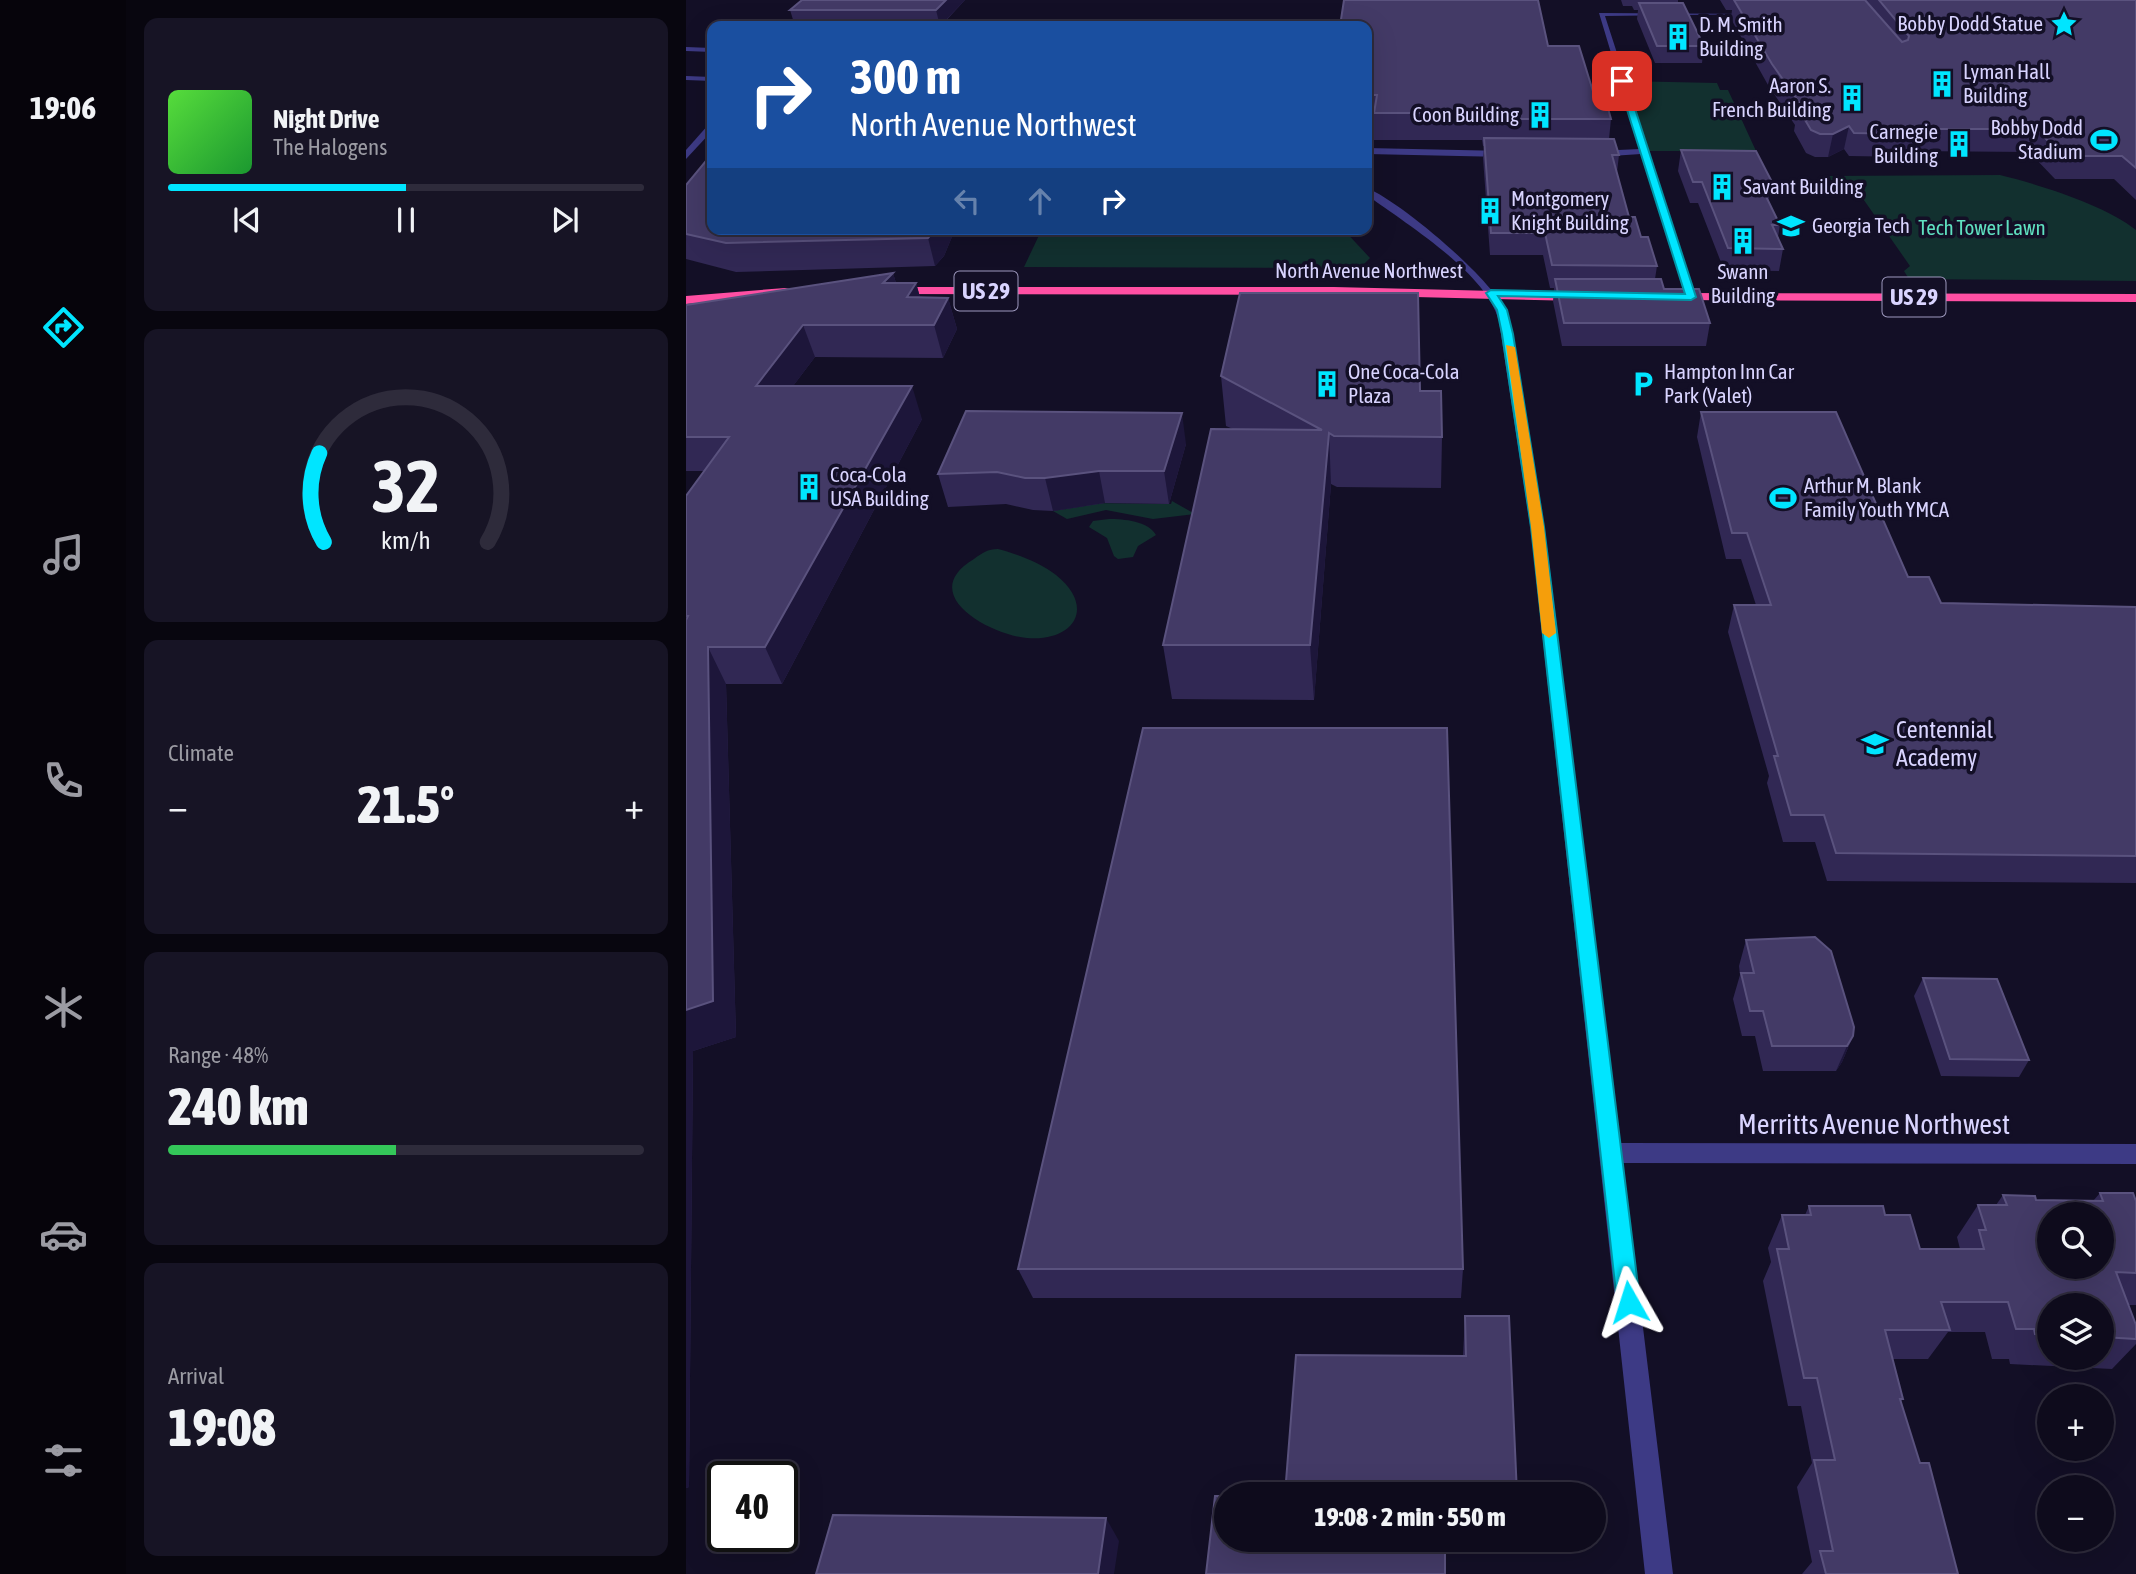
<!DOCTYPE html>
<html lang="en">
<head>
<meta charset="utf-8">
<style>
  :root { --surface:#0e0b1c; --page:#171425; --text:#f1f3f6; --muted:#9b9ba3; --line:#2e2b3b; --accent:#00e5ff }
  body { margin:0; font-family:"Asap Condensed",sans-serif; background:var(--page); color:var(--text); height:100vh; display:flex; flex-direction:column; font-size:26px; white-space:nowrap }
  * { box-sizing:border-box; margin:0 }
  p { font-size:23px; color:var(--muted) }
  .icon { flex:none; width:38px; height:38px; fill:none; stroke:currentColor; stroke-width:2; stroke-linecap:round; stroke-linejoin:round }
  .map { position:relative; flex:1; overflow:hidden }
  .side { display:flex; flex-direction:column; gap:18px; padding:18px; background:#08060f; width:560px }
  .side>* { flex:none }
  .hud { position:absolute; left:21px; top:21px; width:665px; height:214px; border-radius:14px; box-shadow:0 7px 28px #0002,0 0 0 2px var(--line); background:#1a4fa0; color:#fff; overflow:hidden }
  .buttons { position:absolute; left:1351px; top:1202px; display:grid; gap:14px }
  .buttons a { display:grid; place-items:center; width:77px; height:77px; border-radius:50%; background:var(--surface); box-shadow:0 7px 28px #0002,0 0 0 2px var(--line); font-size:35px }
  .speed { position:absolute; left:21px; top:1461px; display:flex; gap:14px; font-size:35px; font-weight:700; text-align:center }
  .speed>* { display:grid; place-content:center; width:91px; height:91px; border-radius:50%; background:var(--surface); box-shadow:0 7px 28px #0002,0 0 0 2px var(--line); line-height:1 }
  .speed .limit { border:4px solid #111; border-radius:10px; background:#fff; color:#111 }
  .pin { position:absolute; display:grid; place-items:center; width:60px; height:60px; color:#fff; margin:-30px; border-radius:14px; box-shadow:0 4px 10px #0006 }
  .me { position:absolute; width:77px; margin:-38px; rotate:354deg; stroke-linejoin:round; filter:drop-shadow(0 0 5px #0008) }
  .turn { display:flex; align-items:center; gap:24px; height:147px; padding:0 28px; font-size:32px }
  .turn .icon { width:91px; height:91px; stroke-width:2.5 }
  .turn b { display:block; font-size:49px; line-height:60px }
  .lanes { display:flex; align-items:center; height:66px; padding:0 28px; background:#0003; justify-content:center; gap:35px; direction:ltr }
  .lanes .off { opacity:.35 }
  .big { font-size:52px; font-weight:800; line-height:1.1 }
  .side .widget { flex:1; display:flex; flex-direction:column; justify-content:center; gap:10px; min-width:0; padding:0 24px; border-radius:14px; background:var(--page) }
  .side .dial { align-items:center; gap:0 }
  .dial svg { height:182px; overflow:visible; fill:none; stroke:var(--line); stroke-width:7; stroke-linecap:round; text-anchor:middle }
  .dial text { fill:var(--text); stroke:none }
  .song { display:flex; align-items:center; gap:21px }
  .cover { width:84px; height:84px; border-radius:10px; background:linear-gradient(135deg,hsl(110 70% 55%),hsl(130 70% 35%)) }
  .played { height:7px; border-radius:4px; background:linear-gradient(90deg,var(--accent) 50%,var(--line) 50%) }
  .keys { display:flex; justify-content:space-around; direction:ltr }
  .heat { display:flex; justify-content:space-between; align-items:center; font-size:38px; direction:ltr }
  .charge { height:10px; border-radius:5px; background:linear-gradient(90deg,#34c759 48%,var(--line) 0) }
  .trip { position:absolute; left:528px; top:1482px; width:392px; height:70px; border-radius:35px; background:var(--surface); box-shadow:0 7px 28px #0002,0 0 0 2px var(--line); font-weight:800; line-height:70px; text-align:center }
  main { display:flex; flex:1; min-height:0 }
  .menu { display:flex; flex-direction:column; width:126px; justify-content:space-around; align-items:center; background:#06040b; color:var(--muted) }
  .menu .icon { width:49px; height:49px }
  .menu .active { color:var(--accent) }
  .menu b { font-size:32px; color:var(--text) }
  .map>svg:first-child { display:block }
  .green { fill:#12302f }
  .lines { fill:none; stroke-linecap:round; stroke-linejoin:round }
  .minor { fill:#3d3a85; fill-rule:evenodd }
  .highway { fill:#ff4fa3; fill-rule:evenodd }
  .wall { fill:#312854; fill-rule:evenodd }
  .shaded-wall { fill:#1d163a }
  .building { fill:#433a66; stroke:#5a527e; stroke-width:2; fill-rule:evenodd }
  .route { fill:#00e5ff; stroke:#0095a6; stroke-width:2 }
  .slow { fill:#f59e0b }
  .labels { text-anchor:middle; stroke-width:7; stroke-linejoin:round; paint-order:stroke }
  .far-poi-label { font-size:21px; fill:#d9d4ff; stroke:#130f26; text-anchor:start }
  .far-park-label { font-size:21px; fill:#5fe0c0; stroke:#130f26 }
  .far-street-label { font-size:21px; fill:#d9d4ff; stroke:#130f26 }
  .shield { fill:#130f26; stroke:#9e99be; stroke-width:2 }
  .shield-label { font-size:23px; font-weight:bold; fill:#d9d4ff }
  .poi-label { font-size:24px; fill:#d9d4ff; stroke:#130f26; text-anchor:start }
  .near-street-label { font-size:28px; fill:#d9d4ff; stroke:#130f26 }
</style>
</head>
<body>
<main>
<nav class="menu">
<b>19:06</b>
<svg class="icon active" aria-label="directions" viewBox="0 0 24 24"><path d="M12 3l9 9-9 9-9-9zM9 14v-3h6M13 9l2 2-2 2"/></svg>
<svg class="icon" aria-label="music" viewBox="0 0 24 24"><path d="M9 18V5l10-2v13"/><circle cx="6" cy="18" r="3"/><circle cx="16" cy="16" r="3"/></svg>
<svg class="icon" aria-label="phone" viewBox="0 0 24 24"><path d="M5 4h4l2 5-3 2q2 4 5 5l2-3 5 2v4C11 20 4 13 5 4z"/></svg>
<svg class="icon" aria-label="climate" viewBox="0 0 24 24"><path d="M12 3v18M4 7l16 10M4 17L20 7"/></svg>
<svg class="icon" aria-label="car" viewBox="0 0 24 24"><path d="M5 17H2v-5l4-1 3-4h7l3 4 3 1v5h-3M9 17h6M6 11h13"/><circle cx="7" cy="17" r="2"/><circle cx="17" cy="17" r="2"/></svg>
<svg class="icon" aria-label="filters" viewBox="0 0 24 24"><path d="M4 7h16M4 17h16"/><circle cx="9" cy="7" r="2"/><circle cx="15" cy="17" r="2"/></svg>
</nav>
<section class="side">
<div class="widget">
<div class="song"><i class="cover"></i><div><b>Night Drive</b><p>The Halogens</p></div></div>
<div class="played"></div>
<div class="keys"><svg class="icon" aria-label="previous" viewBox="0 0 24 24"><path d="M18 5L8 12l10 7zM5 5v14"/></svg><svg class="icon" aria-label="pause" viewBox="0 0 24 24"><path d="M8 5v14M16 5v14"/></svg><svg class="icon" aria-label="next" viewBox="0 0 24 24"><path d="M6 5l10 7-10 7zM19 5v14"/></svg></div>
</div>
<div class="widget dial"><svg viewBox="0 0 100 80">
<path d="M14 69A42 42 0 1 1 86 69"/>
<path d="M14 69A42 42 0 0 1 12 30" stroke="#00e5ff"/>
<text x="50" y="56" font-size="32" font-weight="700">32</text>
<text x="50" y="72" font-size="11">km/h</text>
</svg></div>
<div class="widget"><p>Climate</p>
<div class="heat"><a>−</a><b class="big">21.5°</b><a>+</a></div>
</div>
<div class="widget"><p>Range · 48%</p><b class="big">240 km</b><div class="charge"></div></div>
<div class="widget"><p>Arrival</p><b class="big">19:08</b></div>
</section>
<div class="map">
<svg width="1450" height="1574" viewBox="0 0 1450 1574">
  <rect width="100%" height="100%" fill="#130f26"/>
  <g class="green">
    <path d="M936,81L1031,83L1034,90H1042L1070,151H959Z"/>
    <path d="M1314,175C1352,184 1421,206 1450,230V281L1223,279L1218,271L1224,266L1173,193L1152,190L1142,176Z"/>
    <path d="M356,229H657L684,258L678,264L665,268L338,267Z"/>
    <path d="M486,501L509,514L467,519L420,510L381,519L367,511L399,506L400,503L485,504Z"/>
    <path d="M423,519C438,519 462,521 470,535L452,546L447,557L432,559L428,556L421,538L403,527L407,521Z"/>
    <path d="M312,549C331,554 355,563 370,575C411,608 387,642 341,638C304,635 229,594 288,559C296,553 302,549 312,549Z"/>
  </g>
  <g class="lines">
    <g class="minor">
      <path d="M913,13L1073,14L919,16L1010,297L1009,299L1000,297L955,154L910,157L906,154L910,151L954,149Z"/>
      <path d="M0,47L26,48V52L0,51Z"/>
      <path d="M0,76L26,77V81L0,80Z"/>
      <path d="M23,124H26V131L0,159V150Z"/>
      <path d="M681,148L819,151L823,154L819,157L681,154Z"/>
      <path d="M681,188C715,202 812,283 823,318L859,531L934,1143L1450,1144V1164L937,1163L987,1574H959L845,531L813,321C800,272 720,224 681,195Z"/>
    </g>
    <g class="highway">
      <path d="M205,287H648L893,293L900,297L893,301L648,295L200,294V288Z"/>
      <path d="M99,288L104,289V295L0,304V296Z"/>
      <path d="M989,293L1450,294V302L984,300V294Z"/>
    </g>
  </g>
  <g class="wall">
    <path d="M116,0H279L255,26H109L104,10Z"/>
    <path d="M935,0H992V3L1018,46L1016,63H969L951,19L952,10H948L946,6H937Z"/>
    <path d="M1034,0H1450V200L1428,179H1369L1343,152L1224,151L1223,157L1163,156L1158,149L1142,157H1129L1120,153L1108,131L1109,125L1082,85L1045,19L1046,10H1040Z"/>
    <path d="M681,26L862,46L925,119L923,139L933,155L931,172L943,217L971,266L969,279L978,289L1024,323L1020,346H876L867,301L868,288H864L857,255H804L797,158L798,146H797L796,140H688V122H681Z"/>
    <path d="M995,150L1086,182L1082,201L1094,225L1092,237L1097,249L1093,271L1038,270L1012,203H1004L992,171Z"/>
    <path d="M0,185L26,229H280L279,231L268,232L258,256L249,266L50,272L0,259Z"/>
    <path d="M207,273L210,283H230L234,297L262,298L271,329L257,358L129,357L107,386L236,419L96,684H40L50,1037L7,1051L3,1487L0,1488V496L18,471H0V305Z"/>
    <path d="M535,376L734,391L756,437L755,488L651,487L645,484L628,700L486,699L477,645L547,429L540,426Z"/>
    <path d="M1015,412L1255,603L1450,607V883L1141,881L1129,842H1097L1081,783L1083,776L1042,632L1048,605H1070L1055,559H1040L1011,437Z"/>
    <path d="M500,444L483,504L419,503L367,511L347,510L320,504L262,507L252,474Z"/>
    <path d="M1060,940L1167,1036L1156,1062L1150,1071H1077L1069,1036H1056L1047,999L1054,975L1053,966Z"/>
    <path d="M1237,978L1343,1060L1333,1077L1255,1076L1228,996Z"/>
    <path d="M1414,1193L1450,1201V1305H1442L1450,1325V1344L1426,1369L1324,1364L1323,1359H1306L1299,1332H1262L1242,1359H1207L1217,1399L1215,1401L1234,1463L1272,1574H1116L1126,1562L1111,1487L1126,1463L1115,1406H1102L1077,1281L1085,1262L1082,1248L1096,1215H1119L1123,1206L1199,1215L1234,1249H1274L1271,1237L1292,1205H1310L1317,1195L1350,1200L1407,1201ZM1363,1306H1416V1358H1363Z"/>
    <path d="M332,1269H777L775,1298H347Z"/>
    <path d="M779,1316L831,1494L777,1356Z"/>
  </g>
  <g class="shaded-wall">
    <path d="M260,0H279L254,26L250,10Z"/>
    <path d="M1163,126L1158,149L1142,157L1147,134Z"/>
    <path d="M250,229H268V232L258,256L249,266L242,238Z"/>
    <path d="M207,273L216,304L197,283Z"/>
    <path d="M230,283L239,315L221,297Z"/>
    <path d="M262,298L271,329L257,358L248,325Z"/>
    <path d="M117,325L129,357L82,419L70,386Z"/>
    <path d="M226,386L236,419L96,684L79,647Z"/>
    <path d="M496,413L500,444L483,504L478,471Z"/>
    <path d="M643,433L645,484L628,700L624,645Z"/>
    <path d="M413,471L419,503L367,511L359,478Z"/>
    <path d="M22,647L40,684L50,1037L7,1051L3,1487L0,1488V1010Z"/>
    <path d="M1167,1036L1156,1062L1150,1071L1161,1046Z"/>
    <path d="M420,1518L433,1541L428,1574H412Z"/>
  </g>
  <g class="building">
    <path d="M116,0H260L250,10H104Z"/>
    <path d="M658,0H852L862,46H893L910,101H920L925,119H798L797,113H688L691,95H681V26H654Z"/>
    <path d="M1048,0H1179L1216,42L1222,40L1223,36L1193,0H1450V168L1436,156H1376L1351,129H1225L1229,134L1168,133L1163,126L1147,134H1134L1125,130L1112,108H1117L1086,64Z"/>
    <path d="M953,3H997L1018,46H971Z"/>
    <path d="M798,138L928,139L933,155H926L943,217H949L955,237H962L971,266L866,265L859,233H805Z"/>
    <path d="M995,150L1070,151L1086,182H1073L1094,225H1086L1097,249L1042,248L1016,182H1007Z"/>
    <path d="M26,155V229H250L242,238L40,243L0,234V185L24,156Z"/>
    <path d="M207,273L197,283H230L221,297L262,298L248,325H117L70,386H226L79,647H22L27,1001L0,1010V620L2,616H0V496L43,437H0V305Z"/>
    <path d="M869,279H975L978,289H1013L1024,323H878Z"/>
    <path d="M554,293H732L734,391H755L756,437L648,436L643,433L624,645H477L525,429L636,430L535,376Z"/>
    <path d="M280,411L496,413L478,471H413L359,478H339L311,472L252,474Z"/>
    <path d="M1015,412H1150L1222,577H1243L1255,603L1450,607V856L1150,853L1138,815H1105L1088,756H1092L1048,605H1085L1061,533H1046Z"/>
    <path d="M457,728H761L777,1269H332Z"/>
    <path d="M1129,937L1145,951L1168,1027L1167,1036L1161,1046H1086L1077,1011H1064L1055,973H1068L1060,940Z"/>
    <path d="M1237,978L1311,979L1343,1060L1264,1059Z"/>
    <path d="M1414,1193H1447L1450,1201V1273L1430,1272L1450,1325V1339L1416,1337V1306H1363V1335L1349,1334L1348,1329H1330L1322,1302H1255L1264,1330H1199L1217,1399H1214L1234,1463H1243L1272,1574H1140L1134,1551H1147L1128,1460H1149L1131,1378H1118L1108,1331L1091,1249H1103L1096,1215H1125L1123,1206H1197L1199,1215H1224L1234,1249H1298L1293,1230H1300L1292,1205H1321L1317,1195L1349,1196L1350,1200L1417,1201ZM1363,1214H1416V1267H1363Z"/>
    <path d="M779,1316H823L831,1494H599L610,1355L780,1356Z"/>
    <path d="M529,1496H541V1540H759V1574H520Z"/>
    <path d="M147,1515L420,1518L412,1574H130Z"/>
  </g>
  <path class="route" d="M936,79L940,81L1010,297L1005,300L812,296L821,310L827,334L858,527L954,1302L950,1309L943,1313L935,1309L931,1302L845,527L816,334L811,310L800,293L805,290L999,294L932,81Z"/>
  <path class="slow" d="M820,345L829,347L858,527L870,633L863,638L856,633L845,527Z"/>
  <defs>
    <symbol id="sight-bare" viewBox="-9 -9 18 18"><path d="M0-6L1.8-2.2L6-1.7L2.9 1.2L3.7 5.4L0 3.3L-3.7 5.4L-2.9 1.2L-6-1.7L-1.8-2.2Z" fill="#00e5ff" stroke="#130f26" stroke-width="2.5" paint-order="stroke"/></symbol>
    <symbol id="building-bare" viewBox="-9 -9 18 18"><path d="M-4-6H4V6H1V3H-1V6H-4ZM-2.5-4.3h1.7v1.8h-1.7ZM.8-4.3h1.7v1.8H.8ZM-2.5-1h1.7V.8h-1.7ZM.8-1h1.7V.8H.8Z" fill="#00e5ff" stroke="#130f26" stroke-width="2.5" paint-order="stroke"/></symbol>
    <symbol id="stadium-bare" viewBox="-9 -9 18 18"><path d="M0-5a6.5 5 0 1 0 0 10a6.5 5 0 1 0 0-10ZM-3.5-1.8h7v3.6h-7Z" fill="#00e5ff" stroke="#130f26" stroke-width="2.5" paint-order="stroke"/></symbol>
    <symbol id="university-bare" viewBox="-9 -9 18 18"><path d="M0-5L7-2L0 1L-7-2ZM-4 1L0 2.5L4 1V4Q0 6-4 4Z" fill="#00e5ff" stroke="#130f26" stroke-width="2.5" paint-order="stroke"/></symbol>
    <symbol id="parking-bare" viewBox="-9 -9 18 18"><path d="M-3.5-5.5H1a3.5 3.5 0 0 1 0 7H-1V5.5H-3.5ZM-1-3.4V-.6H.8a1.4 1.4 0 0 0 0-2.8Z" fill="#00e5ff" stroke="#130f26" stroke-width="2.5" paint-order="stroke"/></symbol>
    <symbol id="school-bare" viewBox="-9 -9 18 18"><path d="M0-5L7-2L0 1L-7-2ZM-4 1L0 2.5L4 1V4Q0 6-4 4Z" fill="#00e5ff" stroke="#130f26" stroke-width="2.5" paint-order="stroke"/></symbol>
  </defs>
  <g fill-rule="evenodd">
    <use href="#sight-bare" x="1359" y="5" width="38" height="38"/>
    <use href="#building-bare" x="973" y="18" width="38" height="38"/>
    <use href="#building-bare" x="1237" y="65" width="38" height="38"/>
    <use href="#building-bare" x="1147" y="79" width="38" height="38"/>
    <use href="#building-bare" x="835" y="96" width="38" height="38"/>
    <use href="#stadium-bare" x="1399" y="121" width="38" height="38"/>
    <use href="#building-bare" x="1254" y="125" width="38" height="38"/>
    <use href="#building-bare" x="1017" y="168" width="38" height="38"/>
    <use href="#building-bare" x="785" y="192" width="38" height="38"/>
    <use href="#university-bare" x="1086" y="207" width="38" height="38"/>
    <use href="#building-bare" x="1038" y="222" width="38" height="38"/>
    <use href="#building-bare" x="622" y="365" width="38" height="38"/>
    <use href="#parking-bare" x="938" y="365" width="38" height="38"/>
    <use href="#building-bare" x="104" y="468" width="38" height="38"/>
    <use href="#stadium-bare" x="1078" y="479" width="38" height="38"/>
    <use href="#school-bare" x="1170" y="725" width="38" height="38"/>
  </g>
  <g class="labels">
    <g class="far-poi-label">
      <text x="1357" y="31" text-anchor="end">Bobby Dodd Statue</text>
      <text x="1013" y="32">D. M. Smith<tspan x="1013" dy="24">Building</tspan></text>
      <text x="1277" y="79">Lyman Hall<tspan x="1277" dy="24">Building</tspan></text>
      <text x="1145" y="93" text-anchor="end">Aaron S.<tspan x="1145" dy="24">French Building</tspan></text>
      <text x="833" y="122" text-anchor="end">Coon Building</text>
      <text x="1397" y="135" text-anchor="end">Bobby Dodd<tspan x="1397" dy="24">Stadium</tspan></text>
      <text x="1252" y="139" text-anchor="end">Carnegie<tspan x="1252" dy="24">Building</tspan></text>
      <text x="1057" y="194">Savant Building</text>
      <text x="825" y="206">Montgomery<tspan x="825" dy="24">Knight Building</tspan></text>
      <text x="1126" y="233">Georgia Tech</text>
      <text x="1057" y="279" text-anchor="middle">Swann<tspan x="1057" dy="24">Building</tspan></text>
      <text x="662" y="379">One Coca-Cola<tspan x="662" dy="24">Plaza</tspan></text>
      <text x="978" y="379">Hampton Inn Car<tspan x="978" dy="24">Park (Valet)</tspan></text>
      <text x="144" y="482">Coca-Cola<tspan x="144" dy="24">USA Building</tspan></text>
      <text x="1118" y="493">Arthur M. Blank<tspan x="1118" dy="24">Family Youth YMCA</tspan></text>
    </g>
    <g class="far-park-label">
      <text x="1296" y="235">Tech Tower Lawn</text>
    </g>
    <g class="far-street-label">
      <text x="683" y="278">North Avenue Northwest</text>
    </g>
    <g class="shield">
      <rect x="268.5" y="271.5" width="63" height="39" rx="5"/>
      <rect x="1196.5" y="277.5" width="63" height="39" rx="5"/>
    </g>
    <g class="shield-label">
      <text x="300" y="299">US 29</text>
      <text x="1228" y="305">US 29</text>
    </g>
    <g class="poi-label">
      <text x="1210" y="738">Centennial<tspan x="1210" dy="28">Academy</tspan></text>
    </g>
    <g class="near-street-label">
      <text x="1188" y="1134">Merritts Avenue Northwest</text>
    </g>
  </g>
</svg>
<div class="buttons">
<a><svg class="icon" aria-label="search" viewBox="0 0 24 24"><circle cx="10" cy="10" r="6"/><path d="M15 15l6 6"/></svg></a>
<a><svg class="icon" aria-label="layers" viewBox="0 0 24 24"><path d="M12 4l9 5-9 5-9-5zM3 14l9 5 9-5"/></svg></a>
<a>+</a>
<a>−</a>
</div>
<div class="speed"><div class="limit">40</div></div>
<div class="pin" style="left:936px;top:81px;background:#d93025"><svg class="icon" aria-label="arrive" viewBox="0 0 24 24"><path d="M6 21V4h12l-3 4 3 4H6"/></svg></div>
<svg class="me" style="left:943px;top:1302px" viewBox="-20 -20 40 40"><path d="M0-17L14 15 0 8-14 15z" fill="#00e5ff" stroke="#fff" stroke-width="4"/></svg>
<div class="trip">19:08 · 2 min · 550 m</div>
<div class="hud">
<div class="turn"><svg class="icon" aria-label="right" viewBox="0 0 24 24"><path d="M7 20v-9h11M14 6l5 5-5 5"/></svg><div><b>300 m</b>North Avenue Northwest</div></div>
<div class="lanes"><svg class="icon off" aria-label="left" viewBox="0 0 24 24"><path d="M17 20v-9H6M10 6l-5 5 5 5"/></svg><svg class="icon off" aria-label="ahead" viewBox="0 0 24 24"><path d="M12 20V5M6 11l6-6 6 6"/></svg><svg class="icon" aria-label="right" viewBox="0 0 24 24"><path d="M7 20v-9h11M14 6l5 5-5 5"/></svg></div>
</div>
</div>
</main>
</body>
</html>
